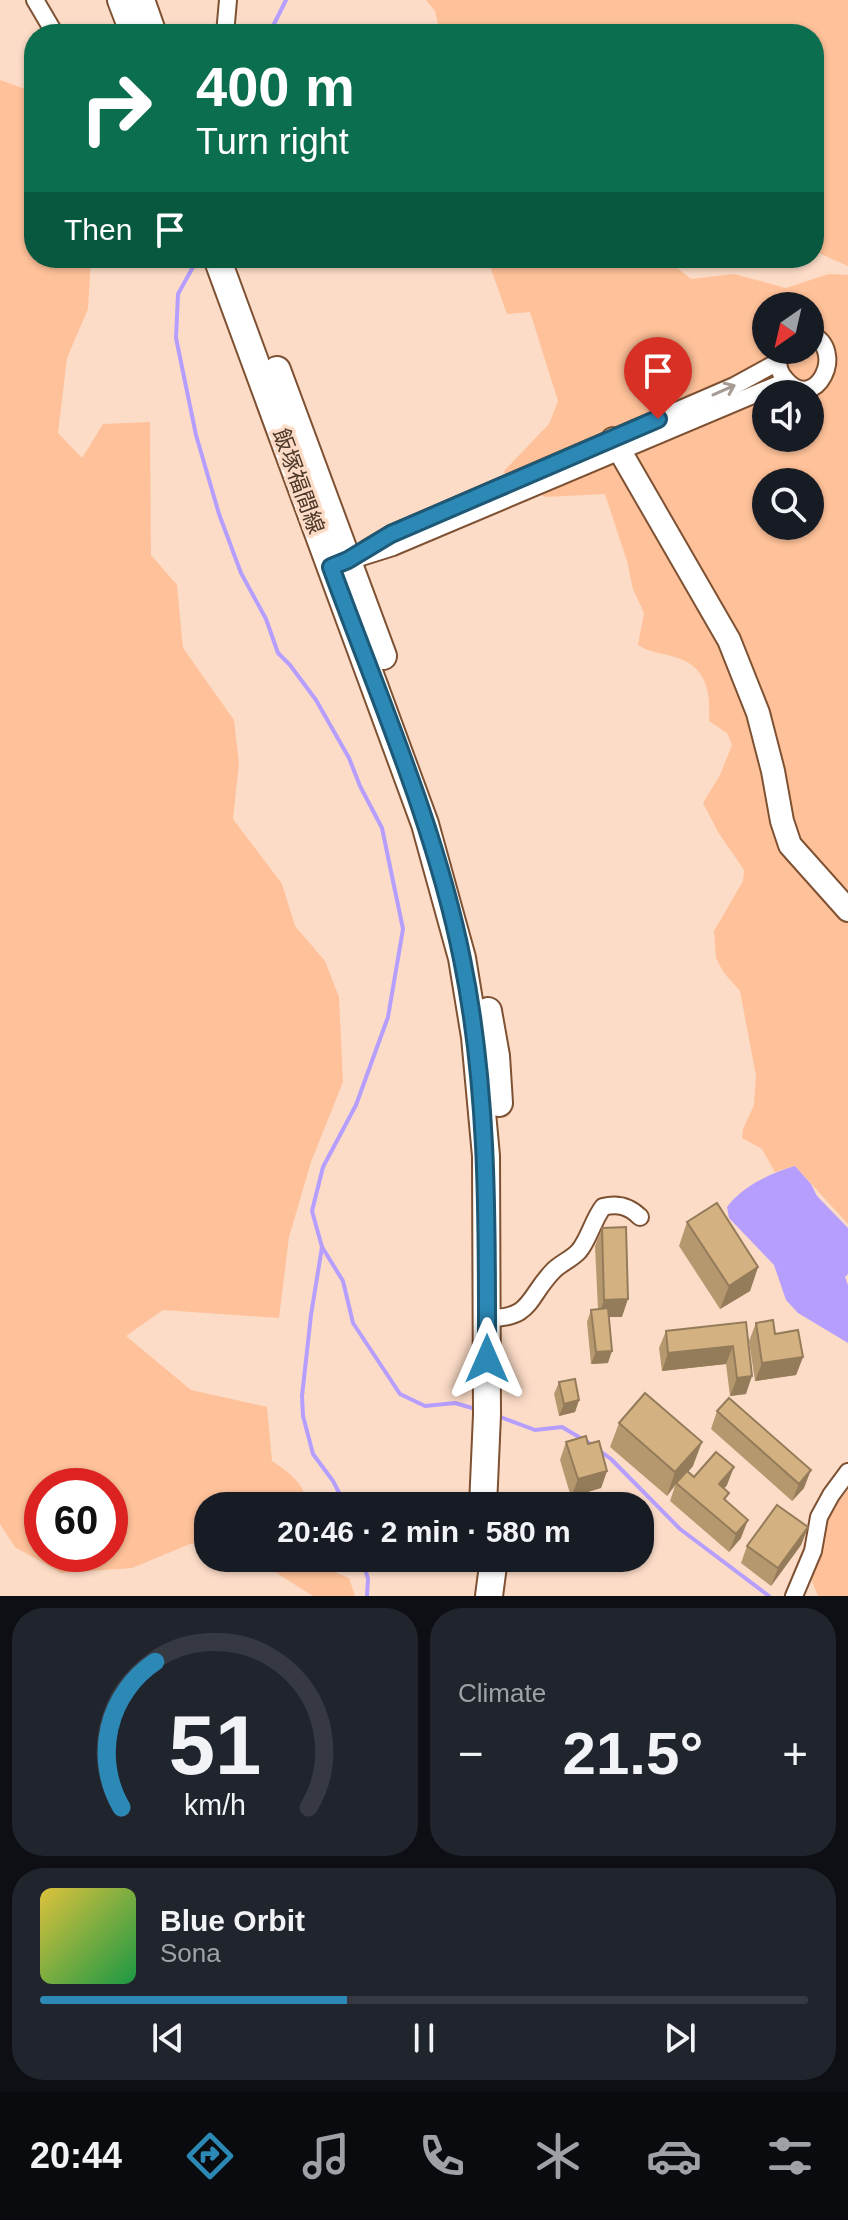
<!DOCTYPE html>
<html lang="en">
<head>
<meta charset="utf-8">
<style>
  :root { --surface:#171b24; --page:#20242c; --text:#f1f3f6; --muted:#9ea1a6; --line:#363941; --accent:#2c88b5 }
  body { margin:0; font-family:Arial,"Noto Sans JP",sans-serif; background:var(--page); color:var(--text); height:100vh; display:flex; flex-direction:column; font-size:30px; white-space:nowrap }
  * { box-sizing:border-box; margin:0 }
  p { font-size:26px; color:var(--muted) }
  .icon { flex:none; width:44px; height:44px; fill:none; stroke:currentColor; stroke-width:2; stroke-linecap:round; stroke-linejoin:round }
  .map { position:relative; height:1596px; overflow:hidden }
  .panel { display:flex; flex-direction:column; gap:12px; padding:12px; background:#0d0f14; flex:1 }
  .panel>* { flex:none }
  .banner { position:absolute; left:24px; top:24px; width:800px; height:244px; border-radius:32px; box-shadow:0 2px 6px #0004; background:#0b6e4f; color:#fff; overflow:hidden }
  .needle { width:52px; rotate:214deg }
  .fabs { position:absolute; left:752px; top:292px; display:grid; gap:16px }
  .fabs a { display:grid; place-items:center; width:72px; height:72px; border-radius:50%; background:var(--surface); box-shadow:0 2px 6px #0004; font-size:40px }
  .speed { position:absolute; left:24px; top:1468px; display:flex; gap:16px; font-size:40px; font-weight:700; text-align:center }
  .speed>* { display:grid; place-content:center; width:104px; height:104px; border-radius:50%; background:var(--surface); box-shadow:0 2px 6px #0004; line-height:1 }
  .speed .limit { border:12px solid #d22; background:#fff; color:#111 }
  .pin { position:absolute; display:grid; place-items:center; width:68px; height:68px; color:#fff; margin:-82px -34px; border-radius:50% 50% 50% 0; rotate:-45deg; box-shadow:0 0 8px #0007 }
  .pin .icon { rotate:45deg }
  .me { position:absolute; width:88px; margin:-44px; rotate:0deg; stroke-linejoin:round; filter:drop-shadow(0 0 6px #0008) }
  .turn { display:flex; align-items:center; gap:28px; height:168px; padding:0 40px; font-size:36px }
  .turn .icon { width:104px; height:104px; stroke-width:2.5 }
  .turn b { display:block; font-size:56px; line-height:68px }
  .then { display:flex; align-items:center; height:76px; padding:0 40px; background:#0003; gap:16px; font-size:30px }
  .big { font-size:60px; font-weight:700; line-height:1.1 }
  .panel .card { flex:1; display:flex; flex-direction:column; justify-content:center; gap:12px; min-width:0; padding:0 28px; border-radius:32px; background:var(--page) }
  .panel .dial { align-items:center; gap:0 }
  .dial svg { height:208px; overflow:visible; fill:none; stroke:var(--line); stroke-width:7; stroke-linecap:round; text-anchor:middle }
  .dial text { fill:var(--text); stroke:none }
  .song { display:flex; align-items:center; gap:24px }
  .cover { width:96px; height:96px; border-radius:12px; background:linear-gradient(135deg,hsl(50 70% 55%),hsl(140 70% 35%)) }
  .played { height:8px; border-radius:4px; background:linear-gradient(90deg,var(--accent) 40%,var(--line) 40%) }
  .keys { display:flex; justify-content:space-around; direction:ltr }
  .heat { display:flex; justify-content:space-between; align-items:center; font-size:44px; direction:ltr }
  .panel .tiles { flex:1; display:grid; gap:12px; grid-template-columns:1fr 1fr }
  .card:last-child { grid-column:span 2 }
  .trip { position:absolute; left:194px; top:1492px; width:460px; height:80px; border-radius:32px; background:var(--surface); box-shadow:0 2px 6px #0004; font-weight:700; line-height:80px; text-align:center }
  .tabs { display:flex; height:128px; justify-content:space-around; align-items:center; background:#090b0e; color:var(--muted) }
  .tabs .icon { width:56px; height:56px }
  .tabs .selected { color:var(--accent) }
  .tabs b { font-size:36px; color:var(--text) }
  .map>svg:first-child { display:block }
  .green { fill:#fec199; fill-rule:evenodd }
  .water { fill:#b59efd }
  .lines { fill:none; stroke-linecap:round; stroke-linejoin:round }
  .stream { stroke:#b59efd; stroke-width:4 }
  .street-casing { stroke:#7e5132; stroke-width:20 }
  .secondary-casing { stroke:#7e5132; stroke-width:26 }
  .primary-casing { stroke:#7e5132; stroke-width:30 }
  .street { stroke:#fff; stroke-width:16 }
  .secondary { stroke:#fff; stroke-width:22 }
  .primary { stroke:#fff; stroke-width:26 }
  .wall { fill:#b6986f }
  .shaded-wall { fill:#947c5a }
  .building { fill:#d4b181; stroke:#947c5a; stroke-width:2 }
  .oneway { stroke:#a69b94 }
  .route-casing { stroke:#1d5876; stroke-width:20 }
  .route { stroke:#2c88b5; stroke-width:14 }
  .labels { text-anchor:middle; stroke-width:7; stroke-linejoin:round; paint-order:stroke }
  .street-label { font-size:22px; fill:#4c3729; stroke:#fcdcc7 }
</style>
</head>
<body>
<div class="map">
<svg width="848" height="1596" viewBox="0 0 848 1596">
  <rect width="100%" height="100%" fill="#fcdcc7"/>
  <g class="green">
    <path d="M426,0H848V266L814,251V34H440L435,11Z"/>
    <path d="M0,80L34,92V258H91L88,309L67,358L58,433L82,458L103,424L150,422L151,555L177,585L183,648L234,720L239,763L233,819L282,884L295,926L325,961L339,997L343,1082L311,1162L289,1237L279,1318L163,1310L126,1336L191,1390L267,1407L272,1461C290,1473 305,1484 308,1506H208V1543L190,1544L132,1568L61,1573L15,1547L0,1524ZM42,1486H110V1554H42Z"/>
    <path d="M487,258H578L584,261L595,258H665L691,279L734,274L786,288L829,274L848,275V1224L795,1166L775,1172L762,1149L742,1138L743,1129L754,1105L756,1076L740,991L724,973L716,958L714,931L743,881L744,870L718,832L703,803L720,775L732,745L727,733L709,721C710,697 709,673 685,661C670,653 653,655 638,645L644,613L633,589L627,561L605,494L545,497L503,472L549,424L558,401L530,312L507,314ZM766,306H810V350H766ZM766,394H810V438H766ZM766,482H810V526H766Z"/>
    <path d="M848,1490V1596H818L811,1579L810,1533Z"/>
    <path d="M253,1558H324L330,1570L349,1578L355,1596H313Z"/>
  </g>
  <path class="water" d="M795,1166L811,1184L817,1196L848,1228V1274L845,1277L848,1285V1343L798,1313L786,1300L774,1265L729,1218L727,1207C743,1186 771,1173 795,1166Z"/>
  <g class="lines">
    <g class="stream">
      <path d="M269,34L286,0"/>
      <path d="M198,258L178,294L176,338L196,435L219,514L241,573L266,619L278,653L290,665L316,700L349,758L360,786L382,828L403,929L388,1017L356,1105L323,1167L312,1211L322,1247L343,1281L353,1323L400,1394L425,1406L455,1403L479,1410"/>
      <path d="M322,1247L311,1315L302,1396L303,1416L313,1454L333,1481L346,1506"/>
      <path d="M495,1415L535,1430L562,1427L589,1443L611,1459L680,1529L769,1596"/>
      <path d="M362,1558L368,1579L367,1596"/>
    </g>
    <defs>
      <g id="street">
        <path d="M35,0L55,34"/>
        <path d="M225,34L228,0"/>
        <path d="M780,350C777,361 777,371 786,380C816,414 848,349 810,334"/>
        <path d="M366,549L391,534L734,386L778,362"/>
        <path d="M339,564L393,547L786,381"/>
        <path d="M487,1318C533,1319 527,1297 554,1270C561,1263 572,1259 579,1251C589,1239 593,1220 603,1207C618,1203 629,1206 640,1217"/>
        <path d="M794,1596L813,1551L819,1517L831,1495L848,1472"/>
      </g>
      <path id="secondary" d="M613,439L729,640L758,713L773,771L782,821L790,845L848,910"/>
      <g id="primary">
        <path d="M121,0L134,34"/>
        <path d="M141,0L153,34"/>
        <path d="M217,258L425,824L462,958L475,1037L486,1156L487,1415L483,1506"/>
        <path d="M277,370L383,656"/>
        <path d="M488,1011L496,1056L499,1103"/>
        <path d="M489,1596L494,1558"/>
      </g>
    </defs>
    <use href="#street" class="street-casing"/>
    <use href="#secondary" class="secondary-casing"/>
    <use href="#primary" class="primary-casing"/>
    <use href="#street" class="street"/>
    <use href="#secondary" class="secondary"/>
    <use href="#primary" class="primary"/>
  </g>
  <g class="wall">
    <path d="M687,1222L758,1267L750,1291L720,1309L679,1246Z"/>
    <path d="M602,1228L622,1317H609L608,1363L591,1364L587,1322L591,1310L598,1309L595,1246Z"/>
    <path d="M746,1322V1394L730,1396L726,1364L662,1371L659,1348L666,1331Z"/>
    <path d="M756,1323L803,1357L796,1375L755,1381L749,1341Z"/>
    <path d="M559,1382L579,1400L575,1412L559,1416L554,1394Z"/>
    <path d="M717,1411L804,1488L792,1501L711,1429Z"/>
    <path d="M619,1423L693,1466L688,1472L694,1477L727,1485L724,1488L726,1501L741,1538L729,1552L670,1501L675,1486L667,1496L610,1447Z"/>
    <path d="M566,1442L588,1444L607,1471L601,1488L571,1497L560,1460Z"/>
    <path d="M808,1527L801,1545L771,1586L741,1563L747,1546Z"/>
  </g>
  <g class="shaded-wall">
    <path d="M758,1267L750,1291L720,1309L729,1286Z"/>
    <path d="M628,1299L622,1317H598L604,1300Z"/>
    <path d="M733,1346L726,1364L662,1371L668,1353Z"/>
    <path d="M612,1351L608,1363L591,1364L596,1352Z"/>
    <path d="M803,1357L796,1375L755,1381L762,1363Z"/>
    <path d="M752,1376L746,1394L730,1396L737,1378Z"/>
    <path d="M579,1400L575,1412L559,1416L564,1404Z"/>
    <path d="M702,1442L693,1466L677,1484L676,1483L667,1496L675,1472Z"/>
    <path d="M734,1467L727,1485L713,1502L719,1484Z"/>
    <path d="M811,1470L804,1488L792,1501L799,1484Z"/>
    <path d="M607,1471L601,1488L571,1497L578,1479Z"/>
    <path d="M748,1520L741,1538L729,1552L736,1534Z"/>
    <path d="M808,1527L801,1545L771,1586L778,1568Z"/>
  </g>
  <g class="building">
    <path d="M717,1203L758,1267L729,1286L687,1222Z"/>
    <path d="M626,1227L628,1299L604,1300L602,1228Z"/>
    <path d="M608,1308L612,1351L596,1352L591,1310Z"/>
    <path d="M773,1320L775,1334L798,1330L803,1357L762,1363L756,1323Z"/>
    <path d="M746,1322L752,1376L737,1378L733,1346L668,1353L666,1331Z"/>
    <path d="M575,1379L579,1400L564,1404L559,1382Z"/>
    <path d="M645,1393L702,1442L675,1472L619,1423Z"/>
    <path d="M729,1398L811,1470L799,1484L717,1411Z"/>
    <path d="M586,1436L588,1444L599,1441L607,1471L578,1479L566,1442Z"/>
    <path d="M716,1452L734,1467L719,1484L729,1493L724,1499L748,1520L736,1534L676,1483L687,1471L694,1477Z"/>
    <path d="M777,1505L808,1527L778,1568L747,1546Z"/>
  </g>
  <defs><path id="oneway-shaft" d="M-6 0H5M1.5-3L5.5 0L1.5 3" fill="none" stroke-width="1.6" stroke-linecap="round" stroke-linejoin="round" transform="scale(2)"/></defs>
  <use class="oneway" href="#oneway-shaft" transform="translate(724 390) rotate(-24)"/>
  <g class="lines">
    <defs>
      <path id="route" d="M487,1359C487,1225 489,1091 462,959C436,828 377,693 331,567L348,560L391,534L658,419"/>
    </defs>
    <use href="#route" class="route-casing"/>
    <use href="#route" class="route"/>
  </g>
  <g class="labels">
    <g class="street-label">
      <text transform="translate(299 481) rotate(70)" y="8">飯塚福間線</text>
    </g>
  </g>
</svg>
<div class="fabs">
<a><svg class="needle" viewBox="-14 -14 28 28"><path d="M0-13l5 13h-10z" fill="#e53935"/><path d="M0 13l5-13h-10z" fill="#9ea1a6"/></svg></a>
<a><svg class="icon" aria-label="sound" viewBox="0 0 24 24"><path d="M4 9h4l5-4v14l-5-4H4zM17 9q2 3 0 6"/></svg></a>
<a><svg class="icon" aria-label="search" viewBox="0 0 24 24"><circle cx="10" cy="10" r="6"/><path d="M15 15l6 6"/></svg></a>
</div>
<div class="speed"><div class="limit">60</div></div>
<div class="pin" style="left:658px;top:419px;background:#d93025"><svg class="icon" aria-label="arrive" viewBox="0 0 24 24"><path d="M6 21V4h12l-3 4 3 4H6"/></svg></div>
<svg class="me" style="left:487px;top:1359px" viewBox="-20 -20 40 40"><path d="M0-17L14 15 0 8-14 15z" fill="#2c88b5" stroke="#fff" stroke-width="4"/></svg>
<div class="trip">20:46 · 2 min · 580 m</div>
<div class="banner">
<div class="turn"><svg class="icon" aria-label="right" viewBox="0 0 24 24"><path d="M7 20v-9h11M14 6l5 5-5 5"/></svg><div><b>400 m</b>Turn right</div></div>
<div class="then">Then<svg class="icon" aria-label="arrive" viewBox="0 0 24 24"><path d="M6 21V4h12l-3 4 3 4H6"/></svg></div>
</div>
</div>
<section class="panel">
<div class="tiles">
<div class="card dial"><svg viewBox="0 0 100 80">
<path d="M14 69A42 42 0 1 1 86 69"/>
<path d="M14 69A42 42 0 0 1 27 13" stroke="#2c88b5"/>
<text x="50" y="56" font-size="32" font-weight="700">51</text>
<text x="50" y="72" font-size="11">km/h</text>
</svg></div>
<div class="card"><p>Climate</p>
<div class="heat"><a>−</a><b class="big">21.5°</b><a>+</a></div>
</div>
<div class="card">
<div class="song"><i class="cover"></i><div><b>Blue Orbit</b><p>Sona</p></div></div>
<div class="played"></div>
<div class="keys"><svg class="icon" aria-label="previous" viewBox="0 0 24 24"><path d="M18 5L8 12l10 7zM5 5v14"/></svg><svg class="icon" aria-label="pause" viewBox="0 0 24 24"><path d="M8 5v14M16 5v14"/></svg><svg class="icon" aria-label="next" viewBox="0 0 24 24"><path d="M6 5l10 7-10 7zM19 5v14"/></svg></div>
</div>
</div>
</section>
<nav class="tabs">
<b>20:44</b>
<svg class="icon selected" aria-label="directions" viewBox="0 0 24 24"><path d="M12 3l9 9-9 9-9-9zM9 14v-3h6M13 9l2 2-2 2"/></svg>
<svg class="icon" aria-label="music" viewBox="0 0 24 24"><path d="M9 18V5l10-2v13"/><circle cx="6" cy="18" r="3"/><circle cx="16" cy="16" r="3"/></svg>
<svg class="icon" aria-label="phone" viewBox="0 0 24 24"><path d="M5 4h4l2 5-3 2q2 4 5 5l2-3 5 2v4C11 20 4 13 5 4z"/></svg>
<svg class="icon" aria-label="climate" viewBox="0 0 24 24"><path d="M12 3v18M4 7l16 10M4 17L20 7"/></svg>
<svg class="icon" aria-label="car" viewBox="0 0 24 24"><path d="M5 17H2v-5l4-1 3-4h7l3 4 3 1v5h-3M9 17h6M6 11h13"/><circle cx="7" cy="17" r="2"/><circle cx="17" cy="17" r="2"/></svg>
<svg class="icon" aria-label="filters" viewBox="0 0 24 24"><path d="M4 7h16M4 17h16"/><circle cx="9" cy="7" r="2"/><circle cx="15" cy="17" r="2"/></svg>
</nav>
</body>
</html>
